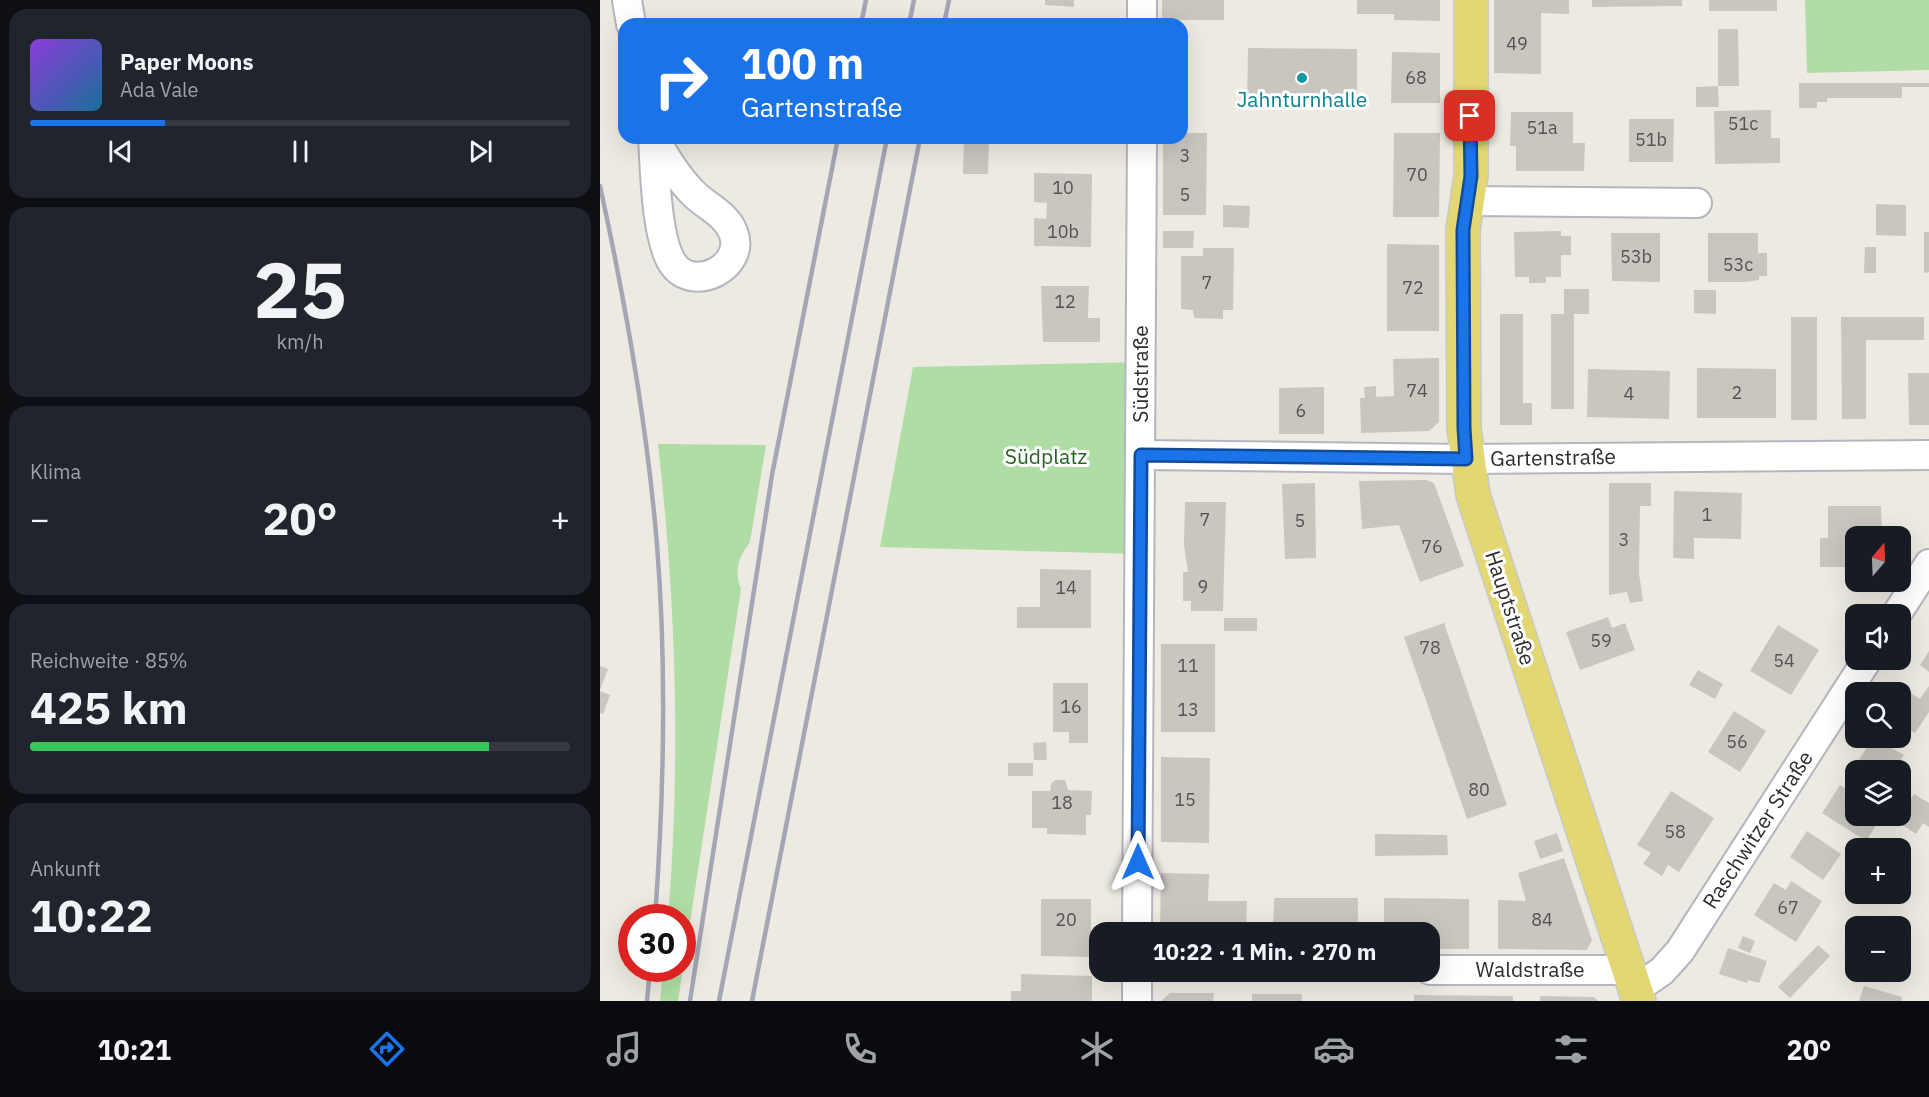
<!DOCTYPE html>
<html lang="de">
<head>
<meta charset="utf-8">
<style>
  :root { --surface:#171b24; --page:#20242c; --text:#f1f3f6; --muted:#9ea1a6; --line:#363941; --accent:#1a73e8 }
  body { margin:0; font-family:"IBM Plex Sans",sans-serif; background:var(--page); color:var(--text); height:100vh; display:flex; flex-direction:column; font-size:22px; white-space:nowrap }
  * { box-sizing:border-box; margin:0 }
  p { font-size:20px; color:var(--muted) }
  .icon { flex:none; width:33px; height:33px; fill:none; stroke:currentColor; stroke-width:2; stroke-linecap:round; stroke-linejoin:round }
  .map { position:relative; flex:1; overflow:hidden }
  .details { display:flex; flex-direction:column; gap:9px; padding:9px; background:#0d0f14; width:600px }
  .details>* { flex:none }
  .guide { position:absolute; left:18px; top:18px; width:570px; height:126px; border-radius:18px; box-shadow:0 6px 24px #0002; background:#1a73e8; color:#fff; overflow:hidden }
  .needle { width:39px; rotate:19deg }
  .fabs { position:absolute; left:1245px; top:526px; display:grid; gap:12px }
  .fabs a { display:grid; place-items:center; width:66px; height:66px; border-radius:12px; background:var(--surface); box-shadow:0 6px 24px #0002; font-size:30px }
  .speed { position:absolute; left:18px; top:904px; display:flex; gap:12px; font-size:30px; font-weight:700; text-align:center }
  .speed>* { display:grid; place-content:center; width:78px; height:78px; border-radius:50%; background:var(--surface); box-shadow:0 6px 24px #0002; line-height:1 }
  .speed .limit { border:9px solid #d22; background:#fff; color:#111 }
  .pin { position:absolute; display:grid; place-items:center; width:51px; height:51px; color:#fff; margin:-26px; border-radius:12px; box-shadow:0 3px 9px #0006 }
  .me { position:absolute; width:66px; margin:-33px; rotate:0deg; stroke-linejoin:round; filter:drop-shadow(0 0 4px #0008) }
  .turn { display:flex; align-items:center; gap:21px; height:126px; padding:0 24px; font-size:27px }
  .turn .icon { width:78px; height:78px; stroke-width:2.5 }
  .turn b { display:block; font-size:42px; line-height:51px }
  .big { font-size:45px; font-weight:800; line-height:1.1 }
  .details .widget { flex:1; display:flex; flex-direction:column; justify-content:center; gap:9px; min-width:0; padding:0 21px; border-radius:18px; background:var(--page) }
  .details .dial { align-items:center; gap:0 }
  .dial b { font-size:78px; line-height:1 }
  .song { display:flex; align-items:center; gap:18px }
  .cover { width:72px; height:72px; border-radius:9px; background:linear-gradient(135deg,hsl(270 70% 55%),hsl(200 70% 35%)) }
  .played { height:6px; border-radius:3px; background:linear-gradient(90deg,var(--accent) 25%,var(--line) 25%) }
  .keys { display:flex; justify-content:space-around; direction:ltr }
  .heat { display:flex; justify-content:space-between; align-items:center; font-size:33px; direction:ltr }
  .charge { height:9px; border-radius:4px; background:linear-gradient(90deg,#34c759 85%,var(--line) 0) }
  .trip { position:absolute; left:489px; top:922px; width:351px; height:60px; border-radius:18px; background:var(--surface); box-shadow:0 6px 24px #0002; font-weight:800; line-height:60px; text-align:center }
  .dock { display:flex; height:96px; justify-content:space-around; align-items:center; background:#090b0e; color:var(--muted) }
  .dock .icon { width:42px; height:42px }
  .dock .selected { color:var(--accent) }
  .dock b { font-size:27px; color:var(--text) }
  main { display:flex; flex:1; min-height:0 }
  .map>svg:first-child { display:block }
  .green { fill:#b0dda5 }
  .building { fill:#c9c6c0 }
  .lines { fill:none; stroke-linecap:round; stroke-linejoin:round }
  .minor-casing { stroke:#b5b5bf; stroke-width:32 }
  .major-casing { stroke:#c8c8c8; stroke-width:36 }
  .minor { stroke:#fff; stroke-width:28 }
  .major { stroke:#e2d772; stroke-width:33 }
  .rail { stroke:#a4a5b5; stroke-width:4.5 }
  .route-casing { stroke:#114b97; stroke-width:15 }
  .route { stroke:#1a73e8; stroke-width:10 }
  .culture-dot { fill:#0f9aa8; stroke:#fff; stroke-width:2 }
  .labels { text-anchor:middle; stroke-width:6; stroke-linejoin:round; paint-order:stroke }
  .number-label { font-size:18px; fill:#545352 }
  .culture-label { font-size:21px; fill:#0d838f; stroke:#fff }
  .street-label { font-size:21px; fill:#2d2d2d; stroke:#fff }
  .park-label { font-size:21px; fill:#286324; stroke:#fff }
</style>
</head>
<body>
<main>
<section class="details">
<div class="widget">
<div class="song"><i class="cover"></i><div><b>Paper Moons</b><p>Ada Vale</p></div></div>
<div class="played"></div>
<div class="keys"><svg class="icon" aria-label="previous" viewBox="0 0 24 24"><path d="M18 5L8 12l10 7zM5 5v14"/></svg><svg class="icon" aria-label="pause" viewBox="0 0 24 24"><path d="M8 5v14M16 5v14"/></svg><svg class="icon" aria-label="next" viewBox="0 0 24 24"><path d="M6 5l10 7-10 7zM19 5v14"/></svg></div>
</div>
<div class="widget dial"><b>25</b><p>km/h</p></div>
<div class="widget"><p>Klima</p>
<div class="heat"><a>−</a><b class="big">20°</b><a>+</a></div>
</div>
<div class="widget"><p>Reichweite · 85%</p><b class="big">425 km</b><div class="charge"></div></div>
<div class="widget"><p>Ankunft</p><b class="big">10:22</b></div>
</section>
<div class="map">
<svg width="1329" height="1001" viewBox="0 0 1329 1001">
  <rect width="100%" height="100%" fill="#edeae2"/>
  <g class="green">
    <path d="M1205,0H1329V70L1207,73Z"/>
    <path d="M541,362L540,554L280,547L313,367Z"/>
    <path d="M58,444L166,445L150,542C138,558 134,571 141,589L78,1001H60L63,969H82V918H68C81,759 76,602 58,444Z"/>
  </g>
  <g class="building">
    <path d="M445,0H474V7L445,5Z"/>
    <rect x="562" y="0" width="62" height="20"/>
    <path d="M757,0H840V21L794,20V14H757Z"/>
    <path d="M894,0H969V14L941,13V74L894,73Z"/>
    <path d="M992,0H1082V6L992,7Z"/>
    <rect x="1109" y="0" width="68" height="11"/>
    <path d="M1118,29H1138L1139,86H1118Z"/>
    <path d="M648,48L757,49V107H647Z"/>
    <path d="M792,52L840,53V103H791Z"/>
    <path d="M1199,83H1329V87H1302V98H1227V102H1217V108H1199Z"/>
    <path d="M1118,86L1119,107H1096V87Z"/>
    <path d="M1171,110V138H1180V163L1115,164L1114,111Z"/>
    <path d="M911,112H973V143H985L984,171H916V146H910Z"/>
    <path d="M1029,119H1074L1073,162H1029Z"/>
    <path d="M582,133H607L606,215H563V138H582Z"/>
    <path d="M794,133H840L839,217H793Z"/>
    <path d="M364,138H389L388,174H363Z"/>
    <path d="M434,173L492,174L491,247L434,246V218L446,219L447,203L434,202Z"/>
    <path d="M1276,204L1306,205V236L1276,235Z"/>
    <path d="M623,205L650,206L649,228L623,227Z"/>
    <path d="M563,231H594L593,248H563Z"/>
    <path d="M961,231V236H971V255H961V277H946V283H929V277H915L914,232Z"/>
    <path d="M1324,232H1329V272L1324,273Z"/>
    <path d="M1011,233H1060V282L1012,281Z"/>
    <path d="M1108,233H1158V253H1167V276H1159V280L1145,282H1108Z"/>
    <path d="M787,244L839,245V331H787Z"/>
    <path d="M1265,247H1276V273H1264Z"/>
    <path d="M603,248H634L633,310H623V319L594,318L593,310L581,309V256H603Z"/>
    <path d="M441,286H489L488,318H500V342H443Z"/>
    <path d="M964,289H989V314H974V409H951V314H964Z"/>
    <path d="M1094,290H1116V314L1094,313Z"/>
    <path d="M900,314H923V403H932V425H900Z"/>
    <rect x="1191" y="317" width="26" height="103"/>
    <path d="M1241,317H1324V340H1266V419H1242Z"/>
    <path d="M839,358V422L829,431L761,433L760,398H765L764,387L776,386V397L794,396L793,359Z"/>
    <path d="M1097,368L1176,369V418H1097Z"/>
    <path d="M988,369L1070,371L1069,419L987,417Z"/>
    <path d="M1308,373H1329V425H1309Z"/>
    <path d="M724,387V434H679V388Z"/>
    <path d="M826,480L834,483L864,566L820,582L799,525L762,529L759,481Z"/>
    <path d="M715,483L716,558L685,559L682,484Z"/>
    <path d="M1009,483H1051V506H1040L1039,573L1043,601L1030,603L1027,592L1009,595Z"/>
    <path d="M1074,491L1142,493L1141,539L1094,538V559L1073,558Z"/>
    <path d="M585,502H626L623,611H591V601H583V572H588L584,545Z"/>
    <path d="M1228,506H1281L1282,537H1256V559H1248V567H1220V538H1228Z"/>
    <path d="M440,569L491,570V628H417V607H440Z"/>
    <path d="M1008,617L1012,628L1025,623L1035,650L980,670L966,632Z"/>
    <rect x="624" y="618" width="33" height="13"/>
    <path d="M844,623L907,805L867,819L804,637Z"/>
    <path d="M1178,625L1219,650L1191,695L1150,671Z"/>
    <rect x="561" y="644" width="54" height="88"/>
    <path d="M1329,651V672L1320,665Z"/>
    <path d="M0,666L8,669L0,690Z"/>
    <path d="M1098,670L1123,684L1115,699L1089,685Z"/>
    <path d="M453,683H488V743H469V732H453Z"/>
    <path d="M1329,686V712L1315,733L1300,724V692L1303,688L1320,699Z"/>
    <path d="M0,691L10,695L3,714L0,713Z"/>
    <path d="M1134,711L1166,731L1140,772L1108,752Z"/>
    <path d="M1273,738L1304,755L1294,771H1269L1257,763Z"/>
    <path d="M446,742L447,760H434L433,743Z"/>
    <path d="M561,757L610,758L609,843L561,842Z"/>
    <rect x="408" y="763" width="25" height="13"/>
    <path d="M455,780H465L468,790L492,791L491,815H486V835L447,834V828H432V791H450L451,784Z"/>
    <path d="M1240,785L1252,793L1256,786V816H1282L1266,841L1222,813Z"/>
    <path d="M1071,791L1114,818L1079,872L1068,865L1062,876L1043,864L1051,853L1037,845Z"/>
    <path d="M1314,794L1329,803V827L1323,823L1316,834L1289,816H1300V809L1304,811Z"/>
    <path d="M1207,831L1241,854L1223,880L1190,857Z"/>
    <path d="M957,833L963,851L940,859L934,841Z"/>
    <path d="M775,834L847,835L848,855L775,856Z"/>
    <path d="M964,858L992,940L987,950L898,949V900L926,901L918,873Z"/>
    <path d="M561,873L609,874L608,901H647L646,933H560Z"/>
    <path d="M1191,881L1222,901L1196,942L1154,915L1174,883L1186,890Z"/>
    <path d="M674,898H758V933H673Z"/>
    <path d="M784,898L869,899V949H830V933H784Z"/>
    <path d="M441,899H491V957L441,956Z"/>
    <path d="M1143,936L1155,941L1150,953L1138,948Z"/>
    <path d="M1218,945L1230,956L1190,998L1178,987Z"/>
    <path d="M1128,948L1167,961L1159,983L1148,980L1147,983L1119,974Z"/>
    <path d="M421,974L492,976V1001H411V991H421Z"/>
    <path d="M1264,986L1302,997L1301,1001H1259Z"/>
    <path d="M570,993H614L613,1001H561Z"/>
    <rect x="652" y="994" width="50" height="7"/>
    <path d="M814,995L913,996V1001H814Z"/>
    <path d="M940,996L994,997L998,1001H940Z"/>
  </g>
  <g class="lines">
    <defs>
      <g id="minor">
        <path d="M27,0L31,24"/>
        <path d="M542,24V0"/>
        <path d="M53,138C55,170 56,239 73,264C94,294 147,266 133,232C126,214 106,206 94,194C77,177 66,158 54,138"/>
        <path d="M868,201L1097,203"/>
        <path d="M541,455L866,459L1329,455"/>
        <path d="M1296,615L1329,564"/>
        <path d="M537,933L542,138"/>
        <path d="M830,970H1030"/>
        <path d="M537,972V1001"/>
        <path d="M1036,989L1062,971L1080,951L1267,660"/>
      </g>
      <path id="major" d="M871,0V176L863,230L864,428L873,495L1039,1001"/>
    </defs>
    <use href="#minor" class="minor-casing"/>
    <use href="#major" class="major-casing"/>
    <use href="#minor" class="minor"/>
    <use href="#major" class="major"/>
    <g class="rail">
      <path d="M261,24L266,0"/>
      <path d="M309,24L314,0"/>
      <path d="M344,24L349,0"/>
      <path d="M0,186C26,305 47,424 57,545C67,669 64,794 55,918"/>
      <path d="M47,1001L50,969"/>
      <path d="M90,1001L172,475L238,138"/>
      <path d="M119,1001L287,138"/>
      <path d="M152,1001L320,138"/>
    </g>
  </g>
  <g class="lines">
    <defs>
      <path id="route" d="M538,862L541,455L866,459L864,428L863,230L871,176L870,116"/>
    </defs>
    <use href="#route" class="route-casing"/>
    <use href="#route" class="route"/>
  </g>
  <circle class="culture-dot" cx="702" cy="78" r="6"/>
  <g class="labels">
    <g class="number-label">
      <text x="917" y="50">49</text>
      <text x="816" y="84">68</text>
      <text x="1143" y="130">51c</text>
      <text x="942" y="134">51a</text>
      <text x="1051" y="146">51b</text>
      <text x="585" y="162">3</text>
      <text x="817" y="181">70</text>
      <text x="463" y="194">10</text>
      <text x="585" y="201">5</text>
      <text x="463" y="238">10b</text>
      <text x="1036" y="263">53b</text>
      <text x="1138" y="271">53c</text>
      <text x="607" y="289">7</text>
      <text x="813" y="294">72</text>
      <text x="465" y="308">12</text>
      <text x="817" y="397">74</text>
      <text x="1137" y="399">2</text>
      <text x="1029" y="400">4</text>
      <text x="701" y="417">6</text>
      <text x="1107" y="521">1</text>
      <text x="605" y="526">7</text>
      <text x="700" y="527">5</text>
      <text x="1024" y="546">3</text>
      <text x="832" y="553">76</text>
      <text x="603" y="593">9</text>
      <text x="466" y="594">14</text>
      <text x="1001" y="647">59</text>
      <text x="830" y="654">78</text>
      <text x="1184" y="667">54</text>
      <text x="588" y="672">11</text>
      <text x="471" y="713">16</text>
      <text x="588" y="716">13</text>
      <text x="1137" y="748">56</text>
      <text x="879" y="796">80</text>
      <text x="585" y="806">15</text>
      <text x="462" y="809">18</text>
      <text x="1075" y="838">58</text>
      <text x="1188" y="914">67</text>
      <text x="466" y="926">20</text>
      <text x="942" y="926">84</text>
    </g>
    <g class="culture-label">
      <text x="702" y="107">Jahnturnhalle</text>
    </g>
    <g class="street-label">
      <text transform="translate(541 374) rotate(-90)" y="7">Südstraße</text>
      <text transform="translate(953 458) rotate(-1)" y="7">Gartenstraße</text>
      <text transform="translate(910 608) rotate(72)" y="7">Hauptstraße</text>
      <text transform="translate(1158 830) rotate(-57)" y="7">Raschwitzer Straße</text>
      <text x="930" y="977">Waldstraße</text>
    </g>
    <g class="park-label">
      <text x="446" y="464">Südplatz</text>
    </g>
  </g>
</svg>
<div class="fabs">
<a><svg class="needle" viewBox="-14 -14 28 28"><path d="M0-13l5 13h-10z" fill="#e53935"/><path d="M0 13l5-13h-10z" fill="#9ea1a6"/></svg></a>
<a><svg class="icon" aria-label="sound" viewBox="0 0 24 24"><path d="M4 9h4l5-4v14l-5-4H4zM17 9q2 3 0 6"/></svg></a>
<a><svg class="icon" aria-label="search" viewBox="0 0 24 24"><circle cx="10" cy="10" r="6"/><path d="M15 15l6 6"/></svg></a>
<a><svg class="icon" aria-label="layers" viewBox="0 0 24 24"><path d="M12 4l9 5-9 5-9-5zM3 14l9 5 9-5"/></svg></a>
<a>+</a>
<a>−</a>
</div>
<div class="speed"><div class="limit">30</div></div>
<div class="pin" style="left:870px;top:116px;background:#d93025"><svg class="icon" aria-label="arrive" viewBox="0 0 24 24"><path d="M6 21V4h12l-3 4 3 4H6"/></svg></div>
<svg class="me" style="left:538px;top:862px" viewBox="-20 -20 40 40"><path d="M0-17L14 15 0 8-14 15z" fill="#1a73e8" stroke="#fff" stroke-width="4"/></svg>
<div class="trip">10:22 · 1 Min. · 270 m</div>
<div class="guide">
<div class="turn"><svg class="icon" aria-label="right" viewBox="0 0 24 24"><path d="M7 20v-9h11M14 6l5 5-5 5"/></svg><div><b>100 m</b>Gartenstraße</div></div>
</div>
</div>
</main>
<nav class="dock">
<b>10:21</b>
<svg class="icon selected" aria-label="directions" viewBox="0 0 24 24"><path d="M12 3l9 9-9 9-9-9zM9 14v-3h6M13 9l2 2-2 2"/></svg>
<svg class="icon" aria-label="music" viewBox="0 0 24 24"><path d="M9 18V5l10-2v13"/><circle cx="6" cy="18" r="3"/><circle cx="16" cy="16" r="3"/></svg>
<svg class="icon" aria-label="phone" viewBox="0 0 24 24"><path d="M5 4h4l2 5-3 2q2 4 5 5l2-3 5 2v4C11 20 4 13 5 4z"/></svg>
<svg class="icon" aria-label="climate" viewBox="0 0 24 24"><path d="M12 3v18M4 7l16 10M4 17L20 7"/></svg>
<svg class="icon" aria-label="car" viewBox="0 0 24 24"><path d="M5 17H2v-5l4-1 3-4h7l3 4 3 1v5h-3M9 17h6M6 11h13"/><circle cx="7" cy="17" r="2"/><circle cx="17" cy="17" r="2"/></svg>
<svg class="icon" aria-label="filters" viewBox="0 0 24 24"><path d="M4 7h16M4 17h16"/><circle cx="9" cy="7" r="2"/><circle cx="15" cy="17" r="2"/></svg>
<b>20°</b>
</nav>
</body>
</html>
